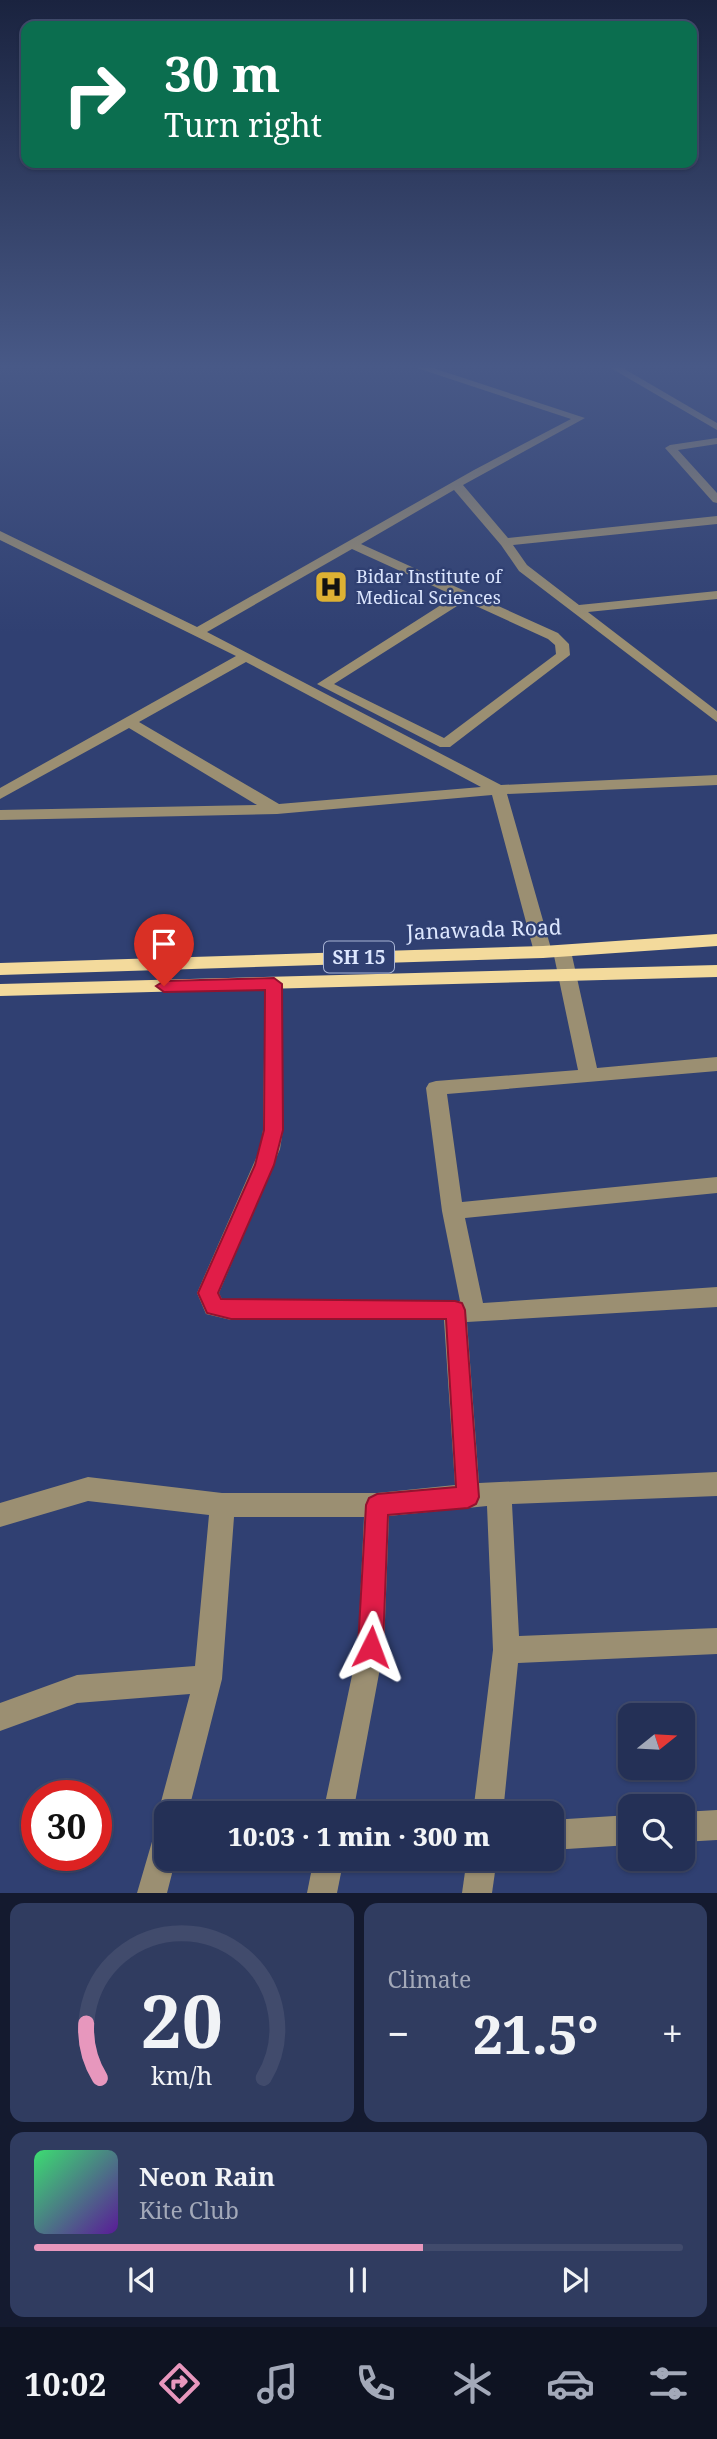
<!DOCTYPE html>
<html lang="en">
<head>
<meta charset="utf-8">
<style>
  :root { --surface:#243056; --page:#303c60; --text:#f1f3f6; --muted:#a3a9b9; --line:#414b6c; --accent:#e797bd }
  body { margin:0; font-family:"Noto Serif",serif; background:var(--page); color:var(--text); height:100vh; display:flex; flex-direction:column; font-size:26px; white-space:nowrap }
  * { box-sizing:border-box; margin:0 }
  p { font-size:23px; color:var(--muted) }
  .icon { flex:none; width:38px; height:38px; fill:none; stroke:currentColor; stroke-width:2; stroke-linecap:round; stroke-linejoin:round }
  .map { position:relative; height:1893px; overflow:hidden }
  .drawer { display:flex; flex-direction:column; gap:10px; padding:10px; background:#141a2f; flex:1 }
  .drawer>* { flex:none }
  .top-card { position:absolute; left:21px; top:21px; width:676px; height:147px; border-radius:14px; box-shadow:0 2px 5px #0004,0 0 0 2px var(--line); background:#0b6e4f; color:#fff; overflow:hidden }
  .needle { width:46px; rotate:72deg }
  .buttons { position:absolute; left:618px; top:1703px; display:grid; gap:14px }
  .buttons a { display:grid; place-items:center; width:77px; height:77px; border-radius:14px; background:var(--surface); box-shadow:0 2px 5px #0004,0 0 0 2px var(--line); font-size:35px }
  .speed { position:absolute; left:21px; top:1780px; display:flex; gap:14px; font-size:35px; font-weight:700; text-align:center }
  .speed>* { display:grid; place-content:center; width:91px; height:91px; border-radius:50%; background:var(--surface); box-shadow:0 2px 5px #0004,0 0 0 2px var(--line); line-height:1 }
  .speed .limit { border:10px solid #d22; background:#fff; color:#111 }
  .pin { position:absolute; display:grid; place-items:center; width:60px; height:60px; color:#fff; margin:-72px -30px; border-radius:50% 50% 50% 0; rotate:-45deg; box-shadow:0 0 7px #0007 }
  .pin .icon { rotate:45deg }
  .me { position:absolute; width:77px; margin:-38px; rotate:3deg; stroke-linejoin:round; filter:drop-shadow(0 0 5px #0008) }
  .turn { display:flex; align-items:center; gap:24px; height:147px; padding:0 28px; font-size:32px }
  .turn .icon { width:91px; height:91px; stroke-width:2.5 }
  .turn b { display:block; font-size:49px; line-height:60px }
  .big { font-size:52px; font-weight:800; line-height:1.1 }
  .drawer .tile { flex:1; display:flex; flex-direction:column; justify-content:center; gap:10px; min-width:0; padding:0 24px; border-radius:14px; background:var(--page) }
  .drawer .dial { align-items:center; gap:0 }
  .dial svg { height:182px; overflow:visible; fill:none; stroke:var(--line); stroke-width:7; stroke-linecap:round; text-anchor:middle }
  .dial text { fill:var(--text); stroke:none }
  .song { display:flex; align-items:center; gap:21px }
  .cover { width:84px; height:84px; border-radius:10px; background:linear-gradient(135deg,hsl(140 70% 55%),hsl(270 70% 35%)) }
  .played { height:7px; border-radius:4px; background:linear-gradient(90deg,var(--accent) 60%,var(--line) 60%) }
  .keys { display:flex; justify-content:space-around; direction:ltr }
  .heat { display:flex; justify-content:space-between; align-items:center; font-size:38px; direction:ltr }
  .drawer .tiles { flex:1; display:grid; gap:10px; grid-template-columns:1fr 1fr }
  .tile:last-child { grid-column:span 2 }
  .trip { position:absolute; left:154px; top:1801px; width:410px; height:70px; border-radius:14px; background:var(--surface); box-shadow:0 2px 5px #0004,0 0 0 2px var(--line); font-weight:800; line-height:70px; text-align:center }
  .menu { display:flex; height:112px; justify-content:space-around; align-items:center; background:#0e1322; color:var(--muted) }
  .menu .icon { width:49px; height:49px }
  .menu .current { color:var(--accent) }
  .menu b { font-size:32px; color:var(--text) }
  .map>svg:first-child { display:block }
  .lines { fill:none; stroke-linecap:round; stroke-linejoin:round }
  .minor { fill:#9b8f72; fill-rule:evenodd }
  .major { fill:#f3da9c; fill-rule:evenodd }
  .route { fill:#e11d48; stroke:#92132f; stroke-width:2 }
  .labels { text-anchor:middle; stroke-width:5; stroke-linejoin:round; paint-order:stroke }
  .far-poi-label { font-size:18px; fill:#dce6fe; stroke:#304072; text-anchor:start }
  .shield { fill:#304072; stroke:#a8b4d4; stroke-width:2 }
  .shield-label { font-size:19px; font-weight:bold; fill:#dce6fe }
  .street-label { font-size:21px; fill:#dce6fe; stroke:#304072 }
</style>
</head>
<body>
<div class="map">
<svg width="717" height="1893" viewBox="0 0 717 1893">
  <rect width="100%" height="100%" fill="#304072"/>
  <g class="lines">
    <g class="minor">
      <path d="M414,367H430L585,418L463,485L508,538L717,516V524L513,545L527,565L579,605L717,591V599L588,612L717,711V722L519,571L501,545L454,490L361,544L558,633L569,644L570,655L450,747H440L317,684L455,596L352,549L207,632L501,785L717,775V785L507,794L552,952L543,958L534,952L492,795L277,814L0,820V810L257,805L129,728L0,799V788L236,656L0,540V531L197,627L474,470L571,419ZM465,601L548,639L555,645L556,654L444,738L334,684ZM246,662L481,787L279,804L139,722Z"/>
      <path d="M609,367H621L717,423V430Z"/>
      <path d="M717,438V444L678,450L717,493V503L713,502L665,448L670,445Z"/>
      <path d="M562,945L571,951L597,1068L717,1057V1071L447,1094L462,1202L717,1177V1193L465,1218L483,1303L717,1287V1307L467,1322L479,1483L717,1472V1496L512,1504L519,1636L717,1628V1654L518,1663L503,1813H473L493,1650L487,1506L389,1516L384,1647L353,1813H323L358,1647L364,1517H234L222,1679L188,1813H166V1858H176L167,1893H137L156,1828L164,1824L158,1813L190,1694L77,1703L0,1731V1703L77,1675L195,1666L209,1515L88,1501L0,1527V1503L88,1477L222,1493H377L455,1485L444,1320H231L206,1314L197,1293L260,1149L263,1130L265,984L268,980H280L283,984V1130L280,1149L219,1293L222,1299L460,1301L442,1211L426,1088L429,1083L436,1081L578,1070L553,951Z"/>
      <path d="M717,1810V1840L682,1842V1812Z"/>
      <path d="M630,1815V1845L551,1850V1820Z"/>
      <path d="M314,1858H344L337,1893H307Z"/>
      <path d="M467,1858H497L492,1893H462Z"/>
    </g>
    <g class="major">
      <path d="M717,934V946L543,958L0,975V963L543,946Z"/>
      <path d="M717,965V977L0,996V984Z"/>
    </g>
  </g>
  <linearGradient id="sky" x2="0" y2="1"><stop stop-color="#1a233f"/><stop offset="0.58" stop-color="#485987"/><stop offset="1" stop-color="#485987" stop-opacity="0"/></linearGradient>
  <rect width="717" height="632" fill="url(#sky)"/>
  <path class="route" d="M274,978L282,984L283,1130L274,1165L218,1293L221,1299L455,1301L462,1303L465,1310L479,1497L476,1504L468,1508L388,1515L383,1647L379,1656L371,1660L362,1656L358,1647L366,1505L369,1498L377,1494L456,1487L446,1319H231L207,1313L198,1293L255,1165L264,1130L265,990L164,992L156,986L164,981Z"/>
  <defs>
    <symbol id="hospital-square" viewBox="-11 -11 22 22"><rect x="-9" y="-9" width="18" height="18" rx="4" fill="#ddb133" stroke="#304072"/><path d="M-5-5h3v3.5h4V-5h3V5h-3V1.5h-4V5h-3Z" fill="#111"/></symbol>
  </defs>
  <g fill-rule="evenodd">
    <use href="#hospital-square" x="312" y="568" width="38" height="38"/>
  </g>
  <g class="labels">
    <g class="far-poi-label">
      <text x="356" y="583">Bidar Institute of<tspan x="356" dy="21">Medical Sciences</tspan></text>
    </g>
    <rect class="shield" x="324" y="941.5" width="70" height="31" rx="5"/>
    <g class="shield-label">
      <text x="359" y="964">SH 15</text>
    </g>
    <g class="street-label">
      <text transform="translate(484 930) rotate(-2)" y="7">Janawada Road</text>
    </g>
  </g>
</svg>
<div class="buttons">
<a><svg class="needle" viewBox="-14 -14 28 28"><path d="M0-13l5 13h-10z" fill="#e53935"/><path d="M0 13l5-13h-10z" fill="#a3a9b9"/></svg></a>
<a><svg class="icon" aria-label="search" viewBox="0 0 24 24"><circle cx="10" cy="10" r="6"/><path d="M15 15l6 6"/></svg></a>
</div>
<div class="speed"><div class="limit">30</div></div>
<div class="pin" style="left:164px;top:986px;background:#d93025"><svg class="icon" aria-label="arrive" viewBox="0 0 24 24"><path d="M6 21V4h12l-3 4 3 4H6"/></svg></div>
<svg class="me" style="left:371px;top:1647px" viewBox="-20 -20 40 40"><path d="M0-17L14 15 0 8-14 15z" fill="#e11d48" stroke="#fff" stroke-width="4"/></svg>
<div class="trip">10:03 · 1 min · 300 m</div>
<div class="top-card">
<div class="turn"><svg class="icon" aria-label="right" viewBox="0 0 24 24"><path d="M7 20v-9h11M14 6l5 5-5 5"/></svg><div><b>30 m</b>Turn right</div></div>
</div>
</div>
<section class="drawer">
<div class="tiles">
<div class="tile dial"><svg viewBox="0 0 100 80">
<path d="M14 69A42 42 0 1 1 86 69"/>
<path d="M14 69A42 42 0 0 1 8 45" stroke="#e797bd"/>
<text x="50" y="56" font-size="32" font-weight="700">20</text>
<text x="50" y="72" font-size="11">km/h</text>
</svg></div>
<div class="tile"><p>Climate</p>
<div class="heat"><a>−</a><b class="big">21.5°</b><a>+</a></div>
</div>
<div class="tile">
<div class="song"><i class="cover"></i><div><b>Neon Rain</b><p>Kite Club</p></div></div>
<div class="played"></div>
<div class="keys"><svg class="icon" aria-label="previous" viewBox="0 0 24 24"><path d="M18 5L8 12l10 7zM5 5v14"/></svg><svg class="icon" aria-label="pause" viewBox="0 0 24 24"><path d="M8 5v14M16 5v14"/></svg><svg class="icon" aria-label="next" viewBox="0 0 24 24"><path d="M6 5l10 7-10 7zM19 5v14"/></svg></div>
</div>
</div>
</section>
<nav class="menu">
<b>10:02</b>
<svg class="icon current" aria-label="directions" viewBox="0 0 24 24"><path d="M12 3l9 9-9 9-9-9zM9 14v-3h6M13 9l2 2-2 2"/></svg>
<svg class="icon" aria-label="music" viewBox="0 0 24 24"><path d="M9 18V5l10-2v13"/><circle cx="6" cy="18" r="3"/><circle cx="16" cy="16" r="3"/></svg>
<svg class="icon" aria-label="phone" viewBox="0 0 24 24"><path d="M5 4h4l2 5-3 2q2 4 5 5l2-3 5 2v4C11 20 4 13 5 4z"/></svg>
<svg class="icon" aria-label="climate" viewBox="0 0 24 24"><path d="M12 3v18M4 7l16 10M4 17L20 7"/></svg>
<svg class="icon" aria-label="car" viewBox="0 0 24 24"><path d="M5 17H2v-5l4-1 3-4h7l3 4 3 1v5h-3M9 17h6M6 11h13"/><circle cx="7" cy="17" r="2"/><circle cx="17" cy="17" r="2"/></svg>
<svg class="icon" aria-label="filters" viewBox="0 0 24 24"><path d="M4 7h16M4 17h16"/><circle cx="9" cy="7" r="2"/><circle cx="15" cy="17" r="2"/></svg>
</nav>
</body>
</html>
